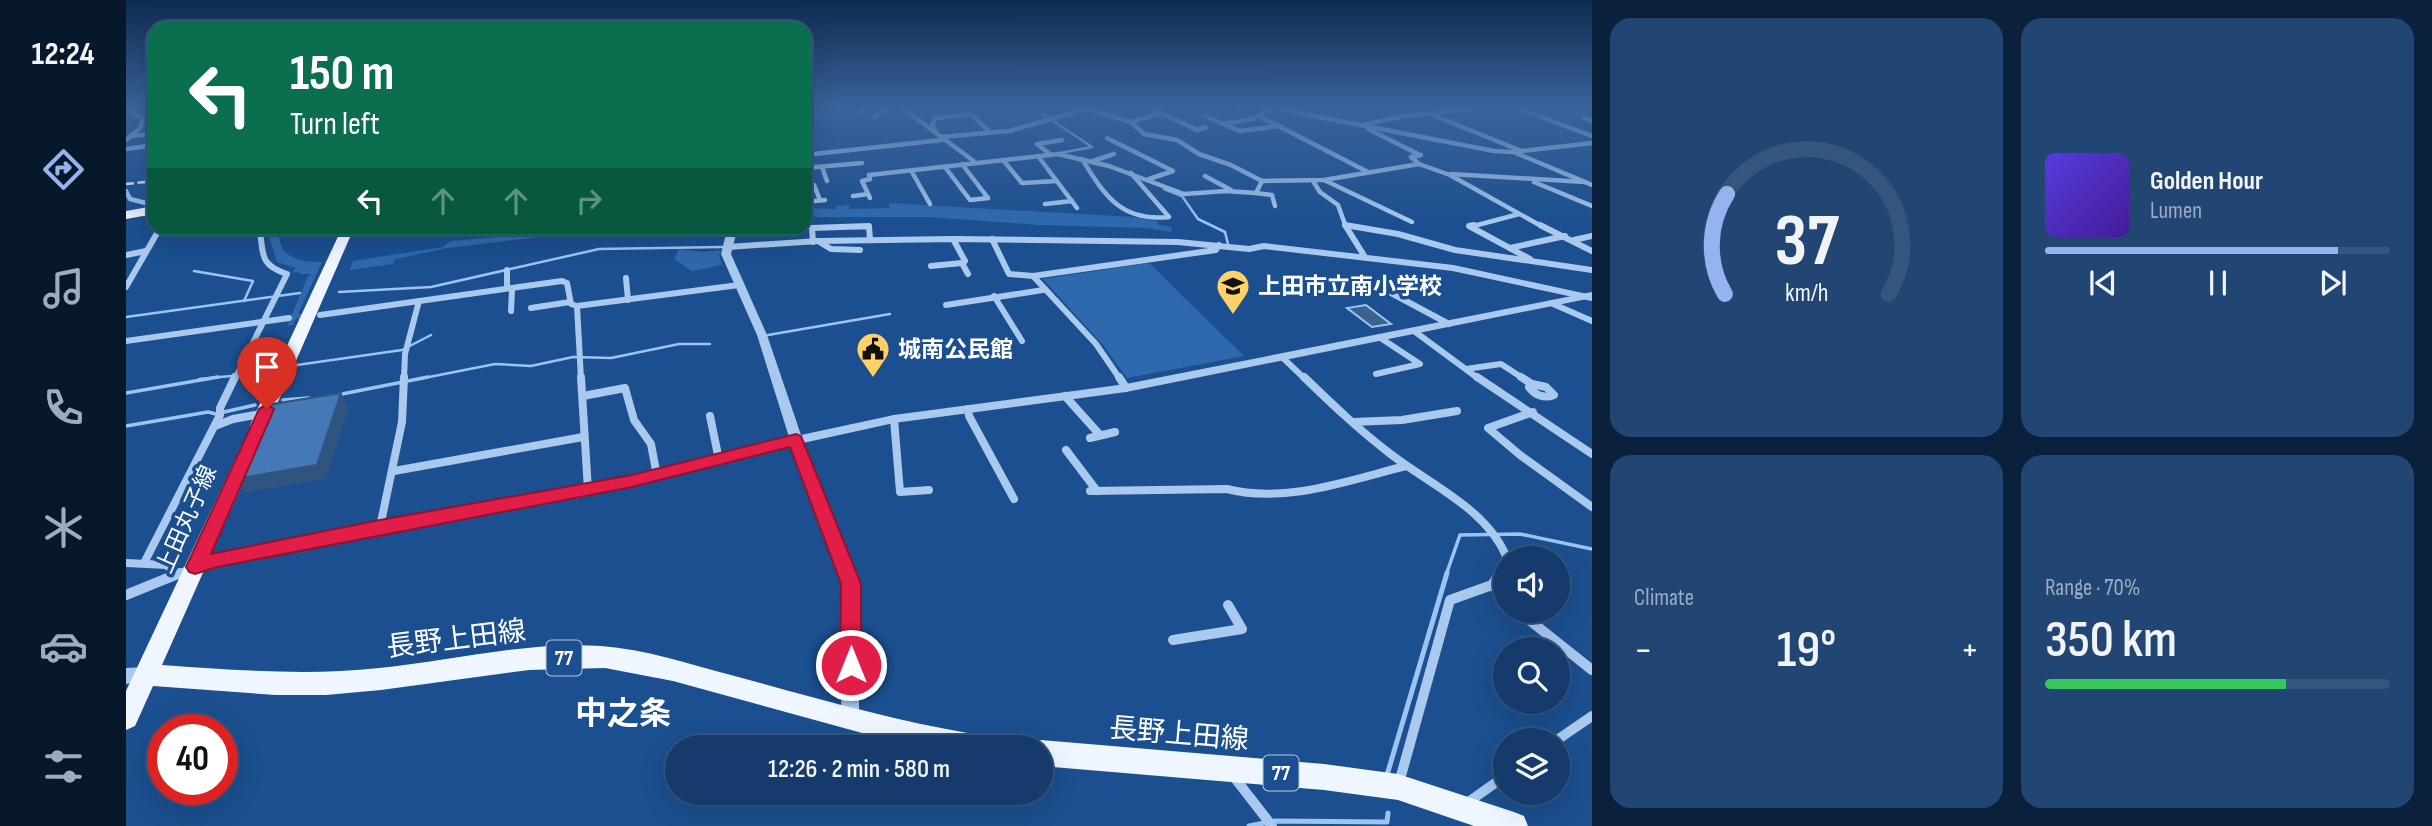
<!DOCTYPE html>
<html lang="en">
<head>
<meta charset="utf-8">
<style>
  :root { --surface:#143b6b; --page:#214673; --text:#f1f3f6; --muted:#9dadc1; --line:#33557e; --accent:#95b2f1 }
  body { margin:0; font-family:"Sofia Sans Condensed","Noto Sans JP",sans-serif; background:var(--page); color:var(--text); height:100vh; display:flex; flex-direction:column; font-size:26px; white-space:nowrap }
  * { box-sizing:border-box; margin:0 }
  p { font-size:23px; color:var(--muted) }
  .icon { flex:none; width:38px; height:38px; fill:none; stroke:currentColor; stroke-width:2; stroke-linecap:round; stroke-linejoin:round }
  .map { position:relative; flex:1; overflow:hidden }
  .drawer { display:flex; flex-direction:column; gap:18px; padding:18px; background:#0b203b; width:840px }
  .drawer>* { flex:none }
  .banner { position:absolute; left:21px; top:21px; width:665px; height:214px; border-radius:21px; box-shadow:0 7px 28px #0002,0 0 0 2px var(--line); background:#0b6e4f; color:#fff; overflow:hidden }
  .fabs { position:absolute; left:1367px; top:546px; display:grid; gap:14px }
  .fabs a { display:grid; place-items:center; width:77px; height:77px; border-radius:50%; background:var(--surface); box-shadow:0 7px 28px #0002,0 0 0 2px var(--line); font-size:35px }
  .speed { position:absolute; left:21px; top:714px; display:flex; gap:14px; font-size:35px; font-weight:700; text-align:center }
  .speed>* { display:grid; place-content:center; width:91px; height:91px; border-radius:50%; background:var(--surface); box-shadow:0 7px 28px #0002,0 0 0 2px var(--line); line-height:1 }
  .speed .limit { border:10px solid #d22; background:#fff; color:#111 }
  .pin { position:absolute; display:grid; place-items:center; width:60px; height:60px; color:#fff; margin:-72px -30px; border-radius:50% 50% 50% 0; rotate:-45deg; box-shadow:0 0 7px #0007 }
  .pin .icon { rotate:45deg }
  .me { position:absolute; width:77px; margin:-38px; rotate:0deg; stroke-linejoin:round; filter:drop-shadow(0 0 5px #0008) }
  .turn { display:flex; align-items:center; gap:24px; height:147px; padding:0 28px; font-size:32px }
  .turn .icon { width:91px; height:91px; stroke-width:2.5 }
  .turn b { display:block; font-size:49px; line-height:60px }
  .lanes { display:flex; align-items:center; height:66px; padding:0 28px; background:#0003; justify-content:center; gap:35px; direction:ltr }
  .lanes .off { opacity:.35 }
  .big { font-size:52px; font-weight:600; line-height:1.1 }
  .drawer .card { flex:1; display:flex; flex-direction:column; justify-content:center; gap:10px; min-width:0; padding:0 24px; border-radius:21px; background:var(--page) }
  .drawer .dial { align-items:center; gap:0 }
  .dial svg { height:182px; overflow:visible; fill:none; stroke:var(--line); stroke-width:7; stroke-linecap:round; text-anchor:middle }
  .dial text { fill:var(--text); stroke:none }
  .song { display:flex; align-items:center; gap:21px }
  .cover { width:84px; height:84px; border-radius:10px; background:linear-gradient(135deg,hsl(250 70% 55%),hsl(260 70% 35%)) }
  .played { height:7px; border-radius:4px; background:linear-gradient(90deg,var(--accent) 85%,var(--line) 85%) }
  .keys { display:flex; justify-content:space-around; direction:ltr }
  .heat { display:flex; justify-content:space-between; align-items:center; font-size:38px; direction:ltr }
  .charge { height:10px; border-radius:5px; background:linear-gradient(90deg,#34c759 70%,var(--line) 0) }
  .drawer .tiles { flex:1; display:grid; gap:18px; grid-template-columns:repeat(2,1fr) }
  .trip { position:absolute; left:539px; top:735px; width:388px; height:70px; border-radius:35px; background:var(--surface); box-shadow:0 7px 28px #0002,0 0 0 2px var(--line); font-weight:600; line-height:70px; text-align:center }
  main { display:flex; flex:1; min-height:0 }
  .dock { display:flex; flex-direction:column; width:126px; justify-content:space-around; align-items:center; background:#08182b; color:var(--muted) }
  .dock .icon { width:49px; height:49px }
  .dock .active { color:var(--accent) }
  .dock b { font-size:32px; color:var(--text) }
  .map>svg:first-child { display:block }
  .green { fill:#2e69ad }
  .water { fill:#3c6290; stroke:#9cc4f0; stroke-width:2 }
  .lines { fill:none; stroke-linecap:round; stroke-linejoin:round }
  .stream-far2 { stroke:#9cc4f0; stroke-width:2.5 }
  .stream-far1 { stroke:#9cc4f0; stroke-width:3.5 }
  .stream { stroke:#9cc4f0; stroke-width:5 }
  .minor-tunnel { stroke:#3d69a0; stroke-width:6; stroke-dasharray:6 2.5; stroke-linecap:butt }
  .minor-far3 { stroke:#a9c9ee; stroke-width:4.5 }
  .minor-far2 { stroke:#a9c9ee; stroke-width:6 }
  .minor-far1 { stroke:#a9c9ee; stroke-width:8 }
  .minor { stroke:#a9c9ee; stroke-width:10 }
  .tertiary { fill:#a9c9ee; fill-rule:evenodd }
  .primary { fill:#f0f6ff; fill-rule:evenodd }
  .rail { stroke:#fff; stroke-width:2.5; stroke-dasharray:8 3.5; stroke-linecap:butt }
  .shaded-wall { fill:#305480 }
  .building { fill:#4478b7; stroke:#305480; stroke-width:2 }
  .route { fill:#e11d48; stroke:#92132f; stroke-width:2 }
  .labels { text-anchor:middle; stroke-width:7; stroke-linejoin:round; paint-order:stroke }
  .shield { fill:#1b4f8f; stroke:#bbcadd; stroke-width:2 }
  .shield-label { font-size:21px; font-weight:bold; fill:#fff }
  .poi-label { font-size:23px; font-weight:bold; fill:#fff; stroke:#1b4f8f; text-anchor:start }
  .street-label { font-size:23px; fill:#fff; stroke:#1b4f8f }
  .near-street-label { font-size:28px; fill:#fff; stroke:#1b4f8f }
  .near-quarter-label { font-size:32px; font-weight:bold; fill:#fff; stroke:#1b4f8f }
</style>
</head>
<body>
<main>
<nav class="dock">
<b>12:24</b>
<svg class="icon active" aria-label="directions" viewBox="0 0 24 24"><path d="M12 3l9 9-9 9-9-9zM9 14v-3h6M13 9l2 2-2 2"/></svg>
<svg class="icon" aria-label="music" viewBox="0 0 24 24"><path d="M9 18V5l10-2v13"/><circle cx="6" cy="18" r="3"/><circle cx="16" cy="16" r="3"/></svg>
<svg class="icon" aria-label="phone" viewBox="0 0 24 24"><path d="M5 4h4l2 5-3 2q2 4 5 5l2-3 5 2v4C11 20 4 13 5 4z"/></svg>
<svg class="icon" aria-label="climate" viewBox="0 0 24 24"><path d="M12 3v18M4 7l16 10M4 17L20 7"/></svg>
<svg class="icon" aria-label="car" viewBox="0 0 24 24"><path d="M5 17H2v-5l4-1 3-4h7l3 4 3 1v5h-3M9 17h6M6 11h13"/><circle cx="7" cy="17" r="2"/><circle cx="17" cy="17" r="2"/></svg>
<svg class="icon" aria-label="filters" viewBox="0 0 24 24"><path d="M4 7h16M4 17h16"/><circle cx="9" cy="7" r="2"/><circle cx="15" cy="17" r="2"/></svg>
</nav>
<div class="map">
<svg width="1466" height="826" viewBox="0 0 1466 826">
  <rect width="100%" height="100%" fill="#1b4f8f"/>
  <g class="green">
    <path d="M852,107H897L913,112L879,121Z"/>
    <path d="M763,203L1007,217L1031,221L1033,225L1045,227L1046,232L1019,228L912,225L804,217H679V208L710,209V206L723,205L724,209L763,208Z"/>
    <path d="M146,228H164L154,230C149,256 174,263 196,262L167,325L161,326L182,276L187,274H172L174,272L172,271L168,273L167,271L170,268L151,262L144,240Z"/>
    <path d="M442,228H538L507,231L487,228L322,248L269,259L267,264L224,270L227,261L317,247L324,241L396,235Z"/>
    <path d="M553,249L578,252L595,250L593,255L596,265L566,271L548,259Z"/>
    <path d="M1023,263L1118,356L1001,378L977,345L917,279Z"/>
  </g>
  <path class="water" d="M1240,305L1265,324L1246,327L1221,308Z"/>
  <g class="lines">
    <g class="stream-far2">
      <path d="M851,107L857,110"/>
      <path d="M1134,107L1138,108"/>
      <path d="M915,113L966,147L934,153"/>
      <path d="M1038,189L1056,196L1072,219L1099,232L1102,244"/>
      <path d="M68,271L127,281L118,301"/>
      <path d="M213,292L305,287L473,249L597,247"/>
      <path d="M0,317L174,293"/>
      <path d="M642,335L764,314"/>
      <path d="M171,365L276,350L305,335"/>
      <path d="M113,375L142,371"/>
      <path d="M73,379L105,376"/>
      <path d="M293,379L369,364L405,366L447,357L485,358L553,344H584"/>
    </g>
    <g class="stream-far1">
      <path d="M0,393L92,377"/>
      <path d="M211,395L302,377"/>
      <path d="M157,400L183,398"/>
      <path d="M98,412L129,405"/>
      <path d="M0,426L82,412L90,414"/>
      <path d="M1320,575L1334,535L1394,534L1466,549"/>
    </g>
    <g class="stream">
      <path d="M1261,775L1321,573"/>
      <path d="M1123,826L1149,821L1261,822L1262,813"/>
    </g>
    <path class="minor-tunnel" d="M163,318L184,316"/>
    <g class="minor-far3">
      <path d="M731,107L737,112"/>
      <path d="M775,107L849,162"/>
      <path d="M955,107L1005,122L1018,134L1051,140L1073,154L1105,165L1136,181L1198,180L1293,164L1285,157L1295,155"/>
      <path d="M1023,107L1071,130L1080,127"/>
      <path d="M1142,107L1368,151L1386,152L1466,143"/>
      <path d="M1388,107L1466,136"/>
      <path d="M0,108L16,118L15,127L0,140"/>
      <path d="M1113,109L1116,107"/>
      <path d="M1307,115L1393,150"/>
      <path d="M1079,116L1114,131L1151,126"/>
      <path d="M1133,116L1242,172"/>
      <path d="M749,117L762,107"/>
      <path d="M1457,117L1466,121"/>
      <path d="M1005,122L1035,113"/>
      <path d="M1096,124L1127,119L1143,108"/>
      <path d="M1240,124L1278,116L1365,107"/>
      <path d="M1242,129L1294,155"/>
      <path d="M810,133L806,124L810,118L845,114L864,132"/>
      <path d="M4,136L28,134"/>
      <path d="M814,137L883,131L960,109"/>
      <path d="M679,138L687,154"/>
      <path d="M981,138L1047,171L1023,179"/>
      <path d="M0,149L28,145"/>
      <path d="M1390,153L1466,185"/>
      <path d="M679,155L816,140"/>
      <path d="M925,155L911,144L936,140"/>
      <path d="M912,156L951,208"/>
      <path d="M956,159C979,196 995,222 1043,217L1005,173"/>
      <path d="M877,160L896,183L931,181"/>
      <path d="M967,161L988,154"/>
      <path d="M836,164L862,198"/>
      <path d="M1293,164L1324,175L1417,227"/>
      <path d="M696,167L701,181"/>
      <path d="M819,167L844,200L862,198"/>
      <path d="M679,168L736,163"/>
      <path d="M786,172L804,204"/>
      <path d="M1325,174L1459,182"/>
      <path d="M1079,176L1105,190"/>
      <path d="M1198,180L1286,222"/>
      <path d="M1187,181L1194,192L1212,205L1220,227"/>
      <path d="M1408,182L1466,206"/>
      <path d="M679,186L688,185L694,200"/>
      <path d="M0,191L4,199L28,205L24,211"/>
      <path d="M1130,193L1146,195L1149,206"/>
      <path d="M727,196L742,194"/>
      <path d="M744,198L736,181L744,179L743,175L932,154L983,166L1058,194L1100,191L1130,193L1136,181"/>
      <path d="M688,201L699,200"/>
      <path d="M919,204L946,201"/>
      <path d="M1219,225L1229,227"/>
      <path d="M726,227H743"/>
      <path d="M1344,227L1393,214"/>
    </g>
    <g class="minor-far2">
      <path d="M1219,225L1239,257"/>
      <path d="M1219,225L1272,234L1329,250L1466,270"/>
      <path d="M1348,225L1343,226L1404,259"/>
      <path d="M1414,225L1466,251"/>
      <path d="M827,239L839,261L836,263L842,274"/>
      <path d="M866,239L883,274L907,276L970,344L994,379"/>
      <path d="M1448,240L1466,236"/>
      <path d="M692,241L705,249L734,250"/>
      <path d="M687,242L686,228L743,226L744,240"/>
      <path d="M602,247L692,241L827,239L1052,242L1123,249L1138,246L1327,268L1466,298"/>
      <path d="M1384,248L1439,236"/>
      <path d="M0,255L20,251"/>
      <path d="M805,266L836,263"/>
      <path d="M381,270V286L386,290L385,311"/>
      <path d="M907,276L1090,250L1093,245"/>
      <path d="M500,278L502,300"/>
      <path d="M1252,286L1323,324"/>
      <path d="M0,287L34,228"/>
      <path d="M868,296L896,341"/>
      <path d="M1425,303L1466,321"/>
      <path d="M820,305L917,290"/>
      <path d="M451,306L613,285"/>
      <path d="M405,308L444,302"/>
      <path d="M194,315L436,281L441,283L445,304L451,306L455,379"/>
      <path d="M1288,331L1353,379"/>
      <path d="M0,341L163,318"/>
      <path d="M1156,357L1179,379"/>
      <path d="M1340,369L1375,364L1398,379"/>
      <path d="M1250,374L1294,364L1253,337"/>
      <path d="M109,379L161,274C134,265 137,255 134,230"/>
      <path d="M278,379L279,354L293,301"/>
    </g>
    <g class="minor-far1">
      <path d="M455,377L462,490"/>
      <path d="M993,377L1000,388"/>
      <path d="M1178,377C1205,403 1232,429 1262,452C1302,484 1361,508 1381,558"/>
      <path d="M1351,377L1466,454"/>
      <path d="M1395,377L1406,384"/>
      <path d="M1406,384L1420,387L1428,395C1418,399 1409,395 1403,387Z"/>
      <path d="M457,396L499,388L508,420L525,444L531,476"/>
      <path d="M939,396L974,435"/>
      <path d="M842,409L843,416L888,499"/>
      <path d="M1407,412L1362,428L1394,455L1466,507"/>
      <path d="M584,416L593,460"/>
      <path d="M768,419L774,492L803,490"/>
      <path d="M1227,422L1276,420L1331,411"/>
      <path d="M89,426L107,419L135,414"/>
      <path d="M964,438L989,432"/>
      <path d="M940,450L971,491"/>
      <path d="M268,471L457,437"/>
      <path d="M964,491L1101,489C1160,504 1223,480 1280,466"/>
      <path d="M254,527L276,422L278,377"/>
      <path d="M0,563L40,565L50,573"/>
      <path d="M18,563L94,415V408L109,377"/>
      <path d="M50,575L64,569"/>
      <path d="M1373,575L1379,565"/>
    </g>
    <g class="minor">
      <path d="M1374,573L1366,585L1379,598"/>
      <path d="M0,595L54,573"/>
      <path d="M1392,611L1466,670"/>
      <path d="M1047,640L1116,629L1102,605"/>
      <path d="M1431,740L1466,716"/>
      <path d="M1108,777L1146,826"/>
      <path d="M1273,783L1324,600L1366,585"/>
      <path d="M1341,803L1379,776"/>
    </g>
    <g class="tertiary">
      <path d="M606,228H615L609,238L605,254L641,335L675,435L768,415L1000,384L1466,292V298L1000,392L768,423L677,443L733,584V718L730,724L724,726L718,724L715,718L717,584L666,445L462,495L254,533L91,566L70,573L65,571L63,567L65,563L90,554L254,521L462,485L663,437L631,335L595,254L599,238Z"/>
      <path d="M20,667L26,670L28,675L26,680L0,684V668Z"/>
    </g>
    <g class="primary">
      <path d="M28,206V214L0,219V211Z"/>
      <path d="M216,228H228L142,425L133,431L127,429L124,425Z"/>
      <path d="M122,445L129,446L131,451L36,665C109,670 181,676 253,668C327,661 401,641 475,646C519,649 562,664 605,675C685,697 765,720 847,734L856,738L860,747H787L547,681L479,668L403,670L255,690L200,695H149L27,686L9,726L0,730V691L113,451L115,446Z"/>
      <path d="M915,740L1198,764L1272,774L1388,812L1398,816L1402,826H1348L1272,800L1198,790L915,766V747H905Z"/>
    </g>
    <path class="rail" d="M0,184L28,181"/>
  </g>
  <path class="shaded-wall" d="M215,393L223,407L200,479L120,493L109,479Z"/>
  <path class="building" d="M215,393L191,465L109,479L141,405Z"/>
  <linearGradient id="sky" x2="0" y2="1"><stop stop-color="#0f2b4f"/><stop offset="0.48" stop-color="#39639b"/><stop offset="1" stop-color="#39639b" stop-opacity="0"/></linearGradient>
  <rect width="1466" height="223" fill="url(#sky)"/>
  <path class="route" d="M141,404L148,409L85,554L254,520L506,475L670,434L675,436L735,584V665L732,672L725,674L717,672L714,665L715,584L664,447L506,487L91,567L69,574L63,572L60,567L133,409Z"/>
  <defs>
    <symbol id="school-pin" viewBox="-11 -11 22 30"><path d="M0 17L-7.5 6A9.5 9.5 0 1 1 7.5 6Z" fill="#ffd166" stroke="#1b4f8f"/><path d="M0-5L7-2L0 1L-7-2ZM-4 1L0 2.5L4 1V4Q0 6-4 4Z" fill="#111"/></symbol>
    <symbol id="civic-pin" viewBox="-11 -11 22 30"><path d="M0 17L-7.5 6A9.5 9.5 0 1 1 7.5 6Z" fill="#ffd166" stroke="#1b4f8f"/><path d="M-.6-6.5H3V-4.5H.6V-3L4-1V1h2V6H-6V1h2V-1L-.6-3ZM-1.2 2.5V6h2.4V2.5Z" fill="#111"/></symbol>
  </defs>
  <g fill-rule="evenodd">
    <use href="#school-pin" x="1088" y="267" width="38" height="52"/>
    <use href="#civic-pin" x="728" y="330" width="38" height="52"/>
  </g>
  <g class="labels">
    <g class="shield">
      <rect x="420.5" y="640.5" width="35" height="35" rx="5"/>
      <rect x="1137.5" y="755.5" width="35" height="35" rx="5"/>
    </g>
    <g class="shield-label">
      <text x="438" y="665">77</text>
      <text x="1155" y="780">77</text>
    </g>
    <g class="poi-label">
      <text x="1132" y="294">上田市立南小学校</text>
      <text x="772" y="357">城南公民館</text>
    </g>
    <g class="street-label">
      <text transform="translate(60 519) rotate(-66)" y="8">上田丸子線</text>
    </g>
    <g class="near-street-label">
      <text transform="translate(330 638) rotate(-7)" y="10">長野上田線</text>
      <text transform="translate(1053 733) rotate(5)" y="10">長野上田線</text>
    </g>
    <g class="near-quarter-label">
      <text x="497" y="724">中之条</text>
    </g>
  </g>
</svg>
<div class="fabs">
<a><svg class="icon" aria-label="sound" viewBox="0 0 24 24"><path d="M4 9h4l5-4v14l-5-4H4zM17 9q2 3 0 6"/></svg></a>
<a><svg class="icon" aria-label="search" viewBox="0 0 24 24"><circle cx="10" cy="10" r="6"/><path d="M15 15l6 6"/></svg></a>
<a><svg class="icon" aria-label="layers" viewBox="0 0 24 24"><path d="M12 4l9 5-9 5-9-5zM3 14l9 5 9-5"/></svg></a>
</div>
<div class="speed"><div class="limit">40</div></div>
<div class="pin" style="left:141px;top:409px;background:#d93025"><svg class="icon" aria-label="arrive" viewBox="0 0 24 24"><path d="M6 21V4h12l-3 4 3 4H6"/></svg></div>
<svg class="me" style="left:725px;top:665px" viewBox="-20 -20 40 40"><circle r="17" fill="#e11d48" stroke="#fff" stroke-width="3"/><path d="M0-11L8 9 0 5-8 9z" fill="#fff"/></svg>
<div class="trip">12:26 · 2 min · 580 m</div>
<div class="banner">
<div class="turn"><svg class="icon" aria-label="left" viewBox="0 0 24 24"><path d="M17 20v-9H6M10 6l-5 5 5 5"/></svg><div><b>150 m</b>Turn left</div></div>
<div class="lanes"><svg class="icon" aria-label="left" viewBox="0 0 24 24"><path d="M17 20v-9H6M10 6l-5 5 5 5"/></svg><svg class="icon off" aria-label="ahead" viewBox="0 0 24 24"><path d="M12 20V5M6 11l6-6 6 6"/></svg><svg class="icon off" aria-label="ahead" viewBox="0 0 24 24"><path d="M12 20V5M6 11l6-6 6 6"/></svg><svg class="icon off" aria-label="right" viewBox="0 0 24 24"><path d="M7 20v-9h11M14 6l5 5-5 5"/></svg></div>
</div>
</div>
<section class="drawer">
<div class="tiles">
<div class="card dial"><svg viewBox="0 0 100 80">
<path d="M14 69A42 42 0 1 1 86 69"/>
<path d="M14 69A42 42 0 0 1 15 25" stroke="#95b2f1"/>
<text x="50" y="56" font-size="32" font-weight="700">37</text>
<text x="50" y="72" font-size="11">km/h</text>
</svg></div>
<div class="card">
<div class="song"><i class="cover"></i><div><b>Golden Hour</b><p>Lumen</p></div></div>
<div class="played"></div>
<div class="keys"><svg class="icon" aria-label="previous" viewBox="0 0 24 24"><path d="M18 5L8 12l10 7zM5 5v14"/></svg><svg class="icon" aria-label="pause" viewBox="0 0 24 24"><path d="M8 5v14M16 5v14"/></svg><svg class="icon" aria-label="next" viewBox="0 0 24 24"><path d="M6 5l10 7-10 7zM19 5v14"/></svg></div>
</div>
<div class="card"><p>Climate</p>
<div class="heat"><a>−</a><b class="big">19°</b><a>+</a></div>
</div>
<div class="card"><p>Range · 70%</p><b class="big">350 km</b><div class="charge"></div></div>
</div>
</section>
</main>
</body>
</html>
